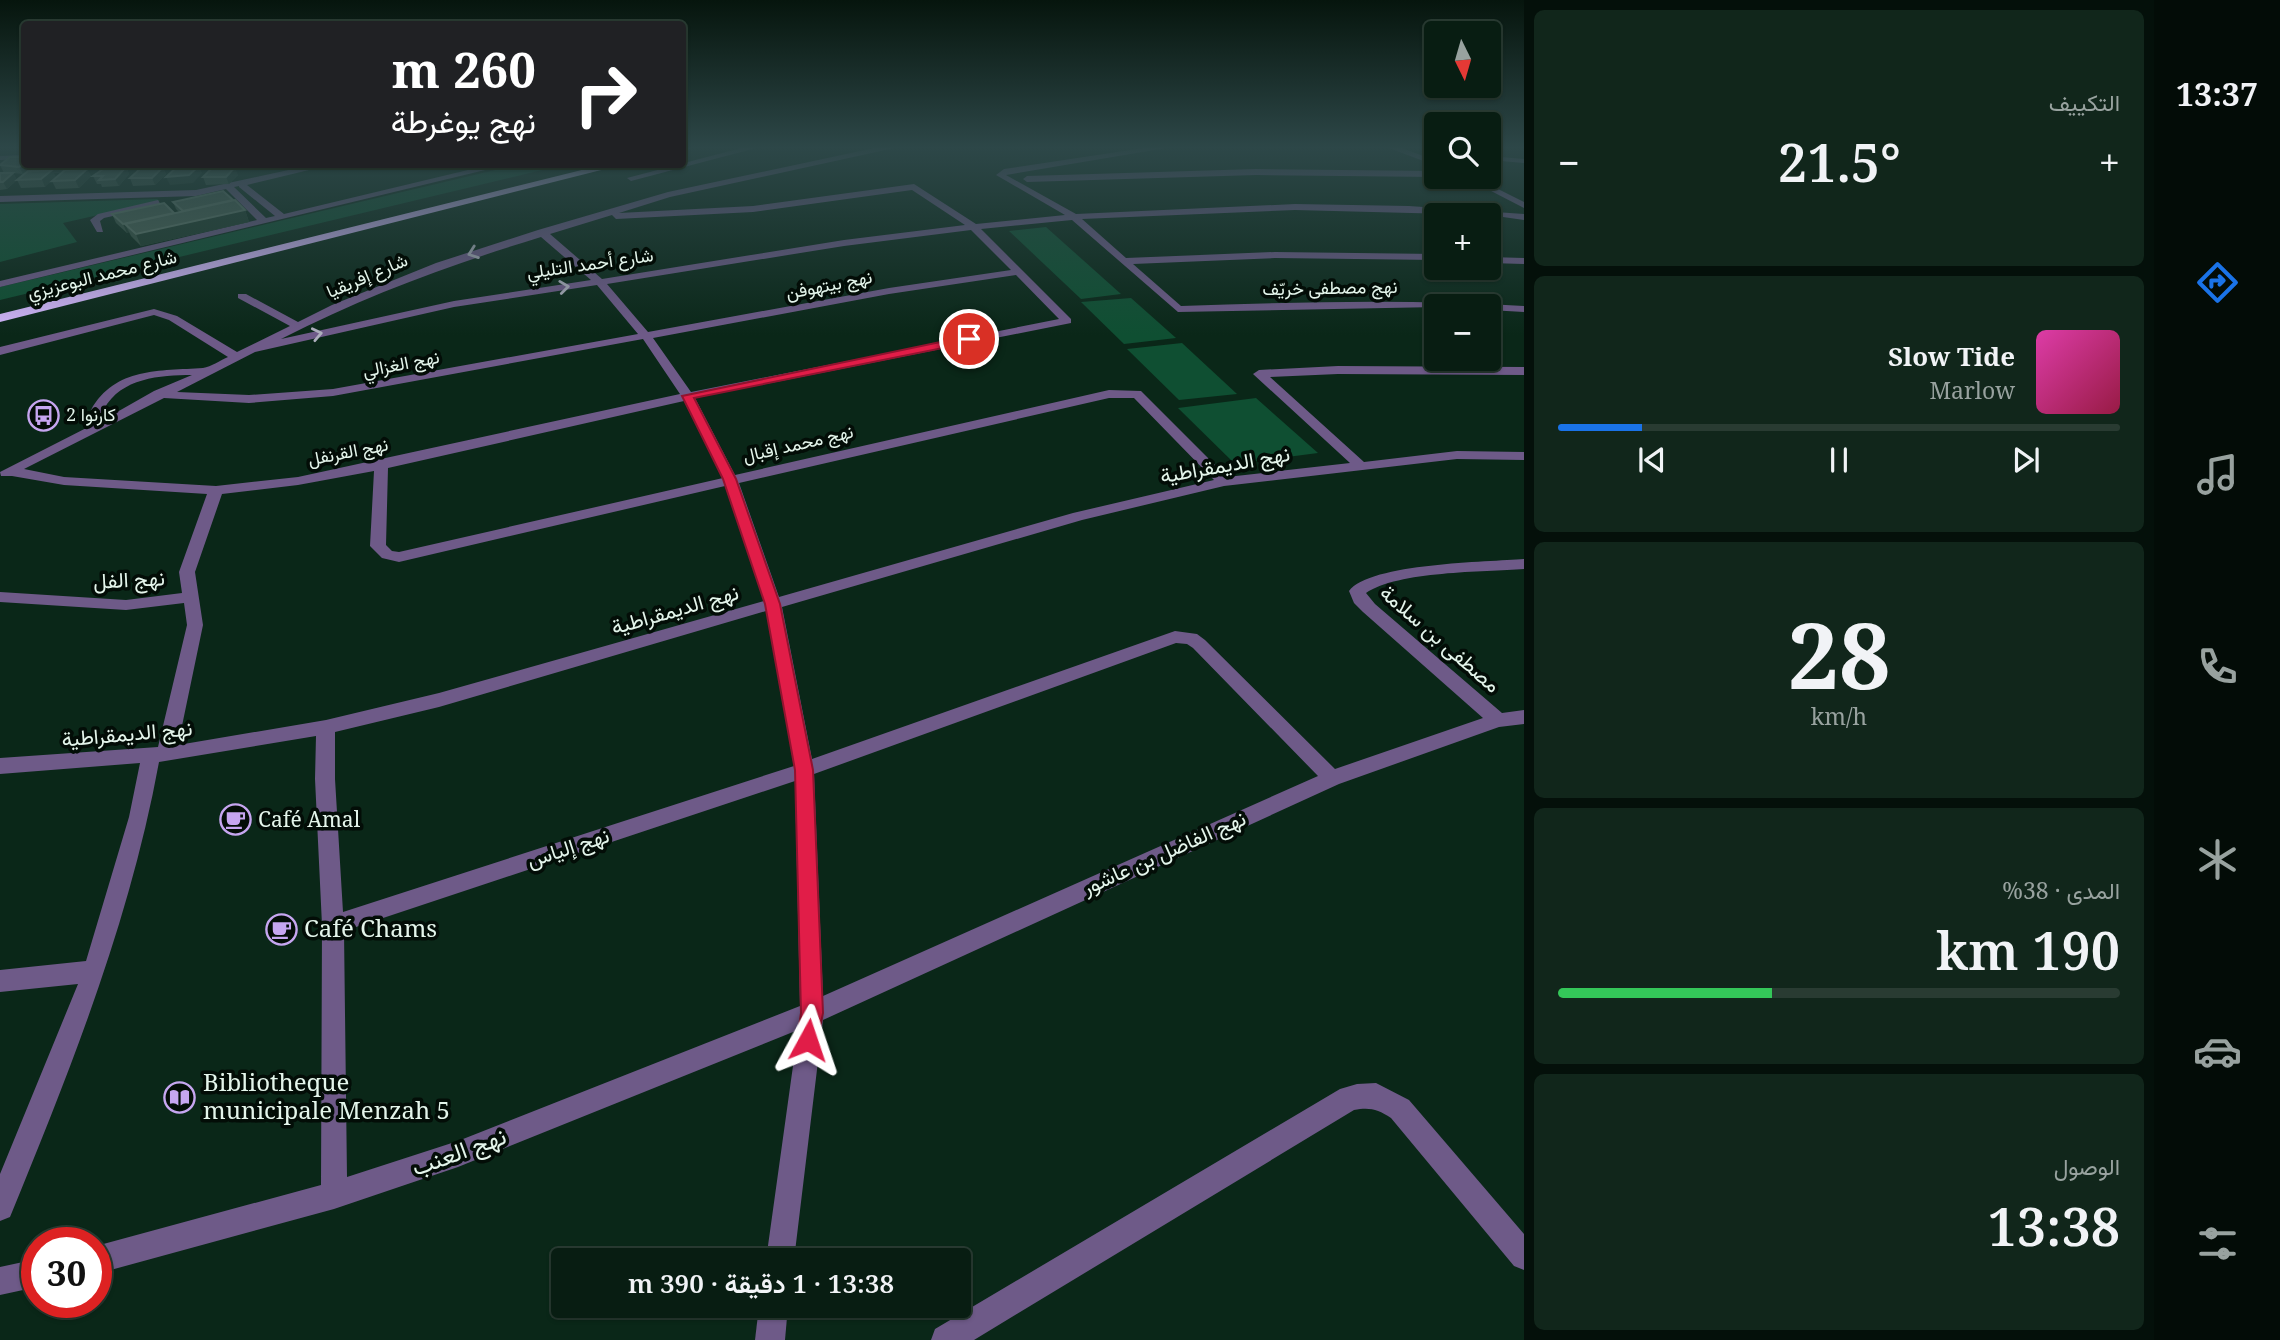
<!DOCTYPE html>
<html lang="ar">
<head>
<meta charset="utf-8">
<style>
  :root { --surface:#081d12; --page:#11261b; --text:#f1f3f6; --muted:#98a29f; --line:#293b32; --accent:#1a73e8 }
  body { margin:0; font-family:"Noto Serif",Vazirmatn,serif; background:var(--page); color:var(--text); direction:rtl; height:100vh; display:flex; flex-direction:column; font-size:26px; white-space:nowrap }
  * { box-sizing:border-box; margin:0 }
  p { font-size:23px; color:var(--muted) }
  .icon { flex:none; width:38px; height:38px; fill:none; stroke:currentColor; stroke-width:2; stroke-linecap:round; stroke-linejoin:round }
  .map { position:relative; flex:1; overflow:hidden; direction:ltr }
  .side { display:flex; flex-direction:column; gap:10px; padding:10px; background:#04100a; width:630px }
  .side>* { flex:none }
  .top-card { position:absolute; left:21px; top:21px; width:665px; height:147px; border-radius:7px; box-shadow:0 2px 5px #0004,0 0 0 2px var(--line); direction:rtl; background:#202124; color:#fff; overflow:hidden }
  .needle { width:46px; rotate:175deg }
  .buttons { position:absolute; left:1424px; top:21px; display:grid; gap:14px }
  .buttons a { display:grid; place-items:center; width:77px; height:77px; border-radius:7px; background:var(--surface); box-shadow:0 2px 5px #0004,0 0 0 2px var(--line); font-size:35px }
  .speed { position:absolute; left:21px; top:1227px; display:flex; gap:14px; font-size:35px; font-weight:700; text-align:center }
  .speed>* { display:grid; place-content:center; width:91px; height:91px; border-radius:50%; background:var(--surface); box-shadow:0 2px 5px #0004,0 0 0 2px var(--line); line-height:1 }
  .speed .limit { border:10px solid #d22; background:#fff; color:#111 }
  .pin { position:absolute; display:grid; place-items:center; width:60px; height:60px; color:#fff; margin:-30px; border:4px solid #fff; border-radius:50%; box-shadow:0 2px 7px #0007 }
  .me { position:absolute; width:77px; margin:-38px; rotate:5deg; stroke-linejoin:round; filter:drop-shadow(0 0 5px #0008) }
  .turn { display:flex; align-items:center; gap:24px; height:147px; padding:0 35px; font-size:32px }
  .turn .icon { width:91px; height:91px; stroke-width:2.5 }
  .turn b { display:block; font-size:49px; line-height:60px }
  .big { font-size:52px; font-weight:600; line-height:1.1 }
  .side .card { flex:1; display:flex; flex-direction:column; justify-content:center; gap:10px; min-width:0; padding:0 24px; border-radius:10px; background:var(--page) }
  .side .dial { align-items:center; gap:0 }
  .dial b { font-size:91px; line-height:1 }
  .song { display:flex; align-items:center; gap:21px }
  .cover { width:84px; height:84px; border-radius:10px; background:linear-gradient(135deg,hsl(320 70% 55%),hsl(340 70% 35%)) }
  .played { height:7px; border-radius:4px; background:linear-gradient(90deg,var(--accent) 15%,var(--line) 15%) }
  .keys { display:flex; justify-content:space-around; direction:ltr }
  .heat { display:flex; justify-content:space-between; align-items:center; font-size:38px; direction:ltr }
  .charge { height:10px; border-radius:5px; background:linear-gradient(90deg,#34c759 38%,var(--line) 0) }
  .trip { position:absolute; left:551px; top:1248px; width:420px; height:70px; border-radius:7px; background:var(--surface); box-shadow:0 2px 5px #0004,0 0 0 2px var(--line); font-weight:600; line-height:70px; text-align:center; direction:rtl }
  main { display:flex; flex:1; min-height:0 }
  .menu { display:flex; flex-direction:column; width:126px; justify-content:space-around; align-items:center; background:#030c07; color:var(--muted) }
  .menu .icon { width:49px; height:49px }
  .menu .on { color:var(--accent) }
  .menu b { font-size:32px; color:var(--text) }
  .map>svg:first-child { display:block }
  .green { fill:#0f4f32 }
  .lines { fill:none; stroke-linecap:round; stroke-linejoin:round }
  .minor { fill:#6e5a88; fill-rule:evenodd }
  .highway { fill:#d3b6fc; fill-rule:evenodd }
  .wall { fill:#395445 }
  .shaded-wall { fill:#1e3b2c }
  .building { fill:#4b6557; stroke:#637c6e; stroke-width:2 }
  .oneway { stroke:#afafbe }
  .route { fill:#e11d48; stroke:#92132f; stroke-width:2 }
  .labels { text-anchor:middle; stroke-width:7; stroke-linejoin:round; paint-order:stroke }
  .far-street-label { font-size:18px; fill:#e4f5eb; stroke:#030d07 }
  .far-poi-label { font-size:18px; fill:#e4f5eb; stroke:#030d07; text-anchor:start }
  .street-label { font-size:21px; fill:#e4f5eb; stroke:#030d07 }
  .poi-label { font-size:21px; fill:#e4f5eb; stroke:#030d07; text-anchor:start }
  .near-poi-label { font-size:24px; fill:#e4f5eb; stroke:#030d07; text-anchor:start }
  .near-street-label { font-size:24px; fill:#e4f5eb; stroke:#030d07 }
</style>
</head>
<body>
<main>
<nav class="menu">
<b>13:37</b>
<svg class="icon on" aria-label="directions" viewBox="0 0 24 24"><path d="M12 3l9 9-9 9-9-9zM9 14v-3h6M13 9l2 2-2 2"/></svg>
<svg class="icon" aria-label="music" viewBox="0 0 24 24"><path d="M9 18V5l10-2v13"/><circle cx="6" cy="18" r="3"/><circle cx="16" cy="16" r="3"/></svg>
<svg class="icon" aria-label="phone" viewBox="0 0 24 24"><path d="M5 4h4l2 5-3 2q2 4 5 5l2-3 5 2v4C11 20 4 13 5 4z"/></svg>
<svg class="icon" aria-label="climate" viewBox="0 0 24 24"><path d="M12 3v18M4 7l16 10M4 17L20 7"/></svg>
<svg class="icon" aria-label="car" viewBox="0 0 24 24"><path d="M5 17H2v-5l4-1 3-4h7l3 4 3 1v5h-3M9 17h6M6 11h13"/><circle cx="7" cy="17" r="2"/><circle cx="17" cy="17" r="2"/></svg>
<svg class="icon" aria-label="filters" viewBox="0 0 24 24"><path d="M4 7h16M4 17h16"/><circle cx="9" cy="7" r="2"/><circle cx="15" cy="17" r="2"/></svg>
</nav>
<section class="side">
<div class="card"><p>التكييف</p>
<div class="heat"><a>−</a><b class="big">21.5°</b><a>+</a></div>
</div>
<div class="card">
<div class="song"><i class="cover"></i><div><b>Slow Tide</b><p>Marlow</p></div></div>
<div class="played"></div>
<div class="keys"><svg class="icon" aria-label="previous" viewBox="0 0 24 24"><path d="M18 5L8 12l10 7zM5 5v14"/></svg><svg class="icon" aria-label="pause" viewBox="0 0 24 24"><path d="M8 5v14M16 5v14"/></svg><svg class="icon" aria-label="next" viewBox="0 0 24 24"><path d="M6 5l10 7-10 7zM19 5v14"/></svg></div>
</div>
<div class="card dial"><b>28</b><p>km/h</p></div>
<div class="card"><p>المدى · 38%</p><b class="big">190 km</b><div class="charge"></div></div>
<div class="card"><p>الوصول</p><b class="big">13:38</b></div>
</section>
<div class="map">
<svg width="1524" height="1340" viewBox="0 0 1524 1340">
  <rect width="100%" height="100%" fill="#0a2718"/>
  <g class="green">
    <path d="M521,164L563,165L0,300V287Z"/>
    <path d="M157,199L160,201L63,223L77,242L0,262V204Z"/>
    <path d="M1046,227L1121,294L1081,299L1009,231Z"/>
    <path d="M1131,298L1176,338L1124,344L1081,302Z"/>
    <path d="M1182,343L1237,394L1179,400L1127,349Z"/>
    <path d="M1256,398L1318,453L1235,464L1178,408Z"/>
  </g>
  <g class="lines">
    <g class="minor">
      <path d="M745,147H760L631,181L627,178Z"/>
      <path d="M879,147H899L670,197L619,213L753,206L914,184L976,224L1065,215L996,175L1004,169L1150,147H1172L1006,175L1076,214L1295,204L1409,206L1524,214V220L1489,215L1295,210L1082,219L1126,258L1275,252L1437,254V260L1275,258L1133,264L1181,306C1295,302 1410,299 1524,306V312L1489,310V306L1178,312L1072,220L981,229L1071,319V323L695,398L735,475L1109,390L1141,391L1227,477L1350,463L1253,374L1259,370L1338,366L1524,367V375L1338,374L1270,377L1364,462L1457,451L1524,452V460L1457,459L1224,486L1082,520L782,607L812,759L1175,631L1197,634L1205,640L1335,769L1483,718L1363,612L1354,603L1349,591C1370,563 1488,562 1524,559V569C1484,572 1398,571 1366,593L1375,604L1502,713L1524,710V724L1499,727L1339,784L823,1020L794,1260H766L798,1030L458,1167L334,1209L96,1274V1246L321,1185L322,925L315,779L316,736L159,762C130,921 71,1068 10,1217L0,1221V1174L78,984L0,992V970L86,961L129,817L140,763L0,774V758L158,747L187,625L184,603L126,610L0,602V592L126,600L182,593L179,572L207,494L64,485L12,476H1L0,472L100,421L91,410C115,367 160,371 203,368C211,367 221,360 228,357L169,320L154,315L0,355V347L154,309L177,316L237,352L290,326L238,298V294H246L298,322L332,305L436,263L538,230L668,192ZM912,190L965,225L844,240L602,279L550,234L612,215L616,219L753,212ZM971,230L1011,270L889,288L648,332L607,284L844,246ZM541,237L591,280L454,301L281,339C367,295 450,265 541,237ZM1016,275L1059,319L691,392L653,338L889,294ZM597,285L638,334L333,389L249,395L177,392L255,352L454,307ZM643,339L680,394L298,477L216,486L64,477L24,469L164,398L249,403L333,396ZM192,375L154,391L110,416L104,409C121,378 160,375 192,375ZM1109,398H1134L1214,480L1073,513L779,597L739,483ZM684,401L723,478L399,552L392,551L386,545L388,468ZM374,471L370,546L382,558L399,562L725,486L764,601L439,693L326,720L178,745L203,625L195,572L222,494L298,485ZM766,611L794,766L343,912L335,779V732L439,707ZM1176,643L1187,644L1193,648L1318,776L823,996L814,774ZM795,781L800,1006L458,1141L347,1177L344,931Z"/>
      <path d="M1386,147H1399L1437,161V166Z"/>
      <path d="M24,155V159L0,160V156Z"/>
      <path d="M1489,156L1524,159V163L1489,160Z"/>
      <path d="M316,164H334L247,185L284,214L493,164H510L0,287V281L257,220L226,189L196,196L0,202V196L196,190ZM239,186V187L275,216L266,218L234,187Z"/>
      <path d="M1256,169L1437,171V177L1256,175L1027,182L1023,179L1027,176Z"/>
      <path d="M1464,177H1474L1524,202V208Z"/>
      <path d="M158,200L161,205L104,218L100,221L103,232H97L90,220L98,214Z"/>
      <path d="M1489,257L1524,258V264L1489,263Z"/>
      <path d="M1376,1083L1409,1100L1524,1234V1270L1514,1266L1391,1118C1378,1109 1369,1107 1354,1110L974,1340H931L935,1329L1340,1089L1357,1084Z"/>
      <path d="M37,1259V1287L0,1295V1267Z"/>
      <path d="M759,1306H788L785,1340H755Z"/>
    </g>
    <g class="highway">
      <path d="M682,147H694L682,152Z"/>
      <path d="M606,164H625L0,322V314Z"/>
    </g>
  </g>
  <g class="wall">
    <path d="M24,157L23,174L13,173L17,180L66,170L79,169L77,164H102L97,169H87L91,176L79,188L56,189L52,181L62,172L54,173L45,187L21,188L17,180L7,189L0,190V173H4L0,165Z"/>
    <path d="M113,164H141L136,169H127L129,174L119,186L102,187L101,184H97L93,176L114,167Z"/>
    <path d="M145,164H169L163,168L166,174L155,185L133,186L130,178L147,167Z"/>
    <path d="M238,175L229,184L206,185L203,177Z"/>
    <path d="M233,201L245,210L249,222L141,246L131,236L129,232L127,233L116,223L112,214H174L179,212L176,209L173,202Z"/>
  </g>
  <g class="shaded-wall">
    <path d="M24,163V164H35L23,174L19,167Z"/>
    <path d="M58,164H71L63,172L54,173L56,177L45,187L37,167Z"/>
    <path d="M134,164H141L136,169Z"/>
    <path d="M160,164H169L163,168L166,174L155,185L152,178L162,168Z"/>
    <path d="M199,166L202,173L193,183L170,185L166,177Z"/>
    <path d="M126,167L129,174L119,186L115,179Z"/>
    <path d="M235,167L238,175L229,184L226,177Z"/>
    <path d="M87,169L91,176L79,188L75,180Z"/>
    <path d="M13,173L17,180L7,189L3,182Z"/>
    <path d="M245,210L249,222L141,246L136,234Z"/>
    <path d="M174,213L125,224L129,232L127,233L123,224Z"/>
  </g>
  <g class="building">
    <path d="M10,157H24V163L19,167L0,165Z"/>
    <path d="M40,164H58L37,167Z"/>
    <path d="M178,166H199L189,175L166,177Z"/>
    <path d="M106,167H126L115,179L99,180L103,176H93Z"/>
    <path d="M163,167L152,178H130L141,168Z"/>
    <path d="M235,167L226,177H203L212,168Z"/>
    <path d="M87,169L75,180L52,181L65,170Z"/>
    <path d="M52,170L41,179L17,180L28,171Z"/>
    <path d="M0,173H13L3,182H0Z"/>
    <path d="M223,191L233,200L183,211L173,202Z"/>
    <path d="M235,200L245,210L136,234L125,224Z"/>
    <path d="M164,203L174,213L123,224L112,214Z"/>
  </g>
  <defs><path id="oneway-chevron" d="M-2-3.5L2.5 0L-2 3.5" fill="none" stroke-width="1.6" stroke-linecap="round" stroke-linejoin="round" transform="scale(1.75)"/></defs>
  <g class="oneway">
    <use href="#oneway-chevron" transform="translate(473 253) rotate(160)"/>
    <use href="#oneway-chevron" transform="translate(564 287) rotate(-7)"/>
    <use href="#oneway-chevron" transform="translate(317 334) rotate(-12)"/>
  </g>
  <linearGradient id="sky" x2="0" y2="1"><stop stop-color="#06150d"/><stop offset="0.44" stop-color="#2d4748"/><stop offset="1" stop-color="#2d4748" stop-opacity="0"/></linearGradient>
  <rect width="1524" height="335" fill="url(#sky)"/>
  <path class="route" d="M969,336L974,339L973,342L694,398L736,479L780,604L813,770L823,1013L816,1048L808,1051L801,1048L797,1040L801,1013L795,770L765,604L723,479L682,396Z"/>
  <defs>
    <symbol id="bus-ring" viewBox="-11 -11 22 22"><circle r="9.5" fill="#030d07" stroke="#c6a6f0" stroke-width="1.5"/><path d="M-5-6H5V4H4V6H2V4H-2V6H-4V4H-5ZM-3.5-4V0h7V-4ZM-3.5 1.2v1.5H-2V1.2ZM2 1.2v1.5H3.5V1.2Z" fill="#c6a6f0"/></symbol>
    <symbol id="cafe-ring" viewBox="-11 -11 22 22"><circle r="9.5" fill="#030d07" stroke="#c6a6f0" stroke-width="1.5"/><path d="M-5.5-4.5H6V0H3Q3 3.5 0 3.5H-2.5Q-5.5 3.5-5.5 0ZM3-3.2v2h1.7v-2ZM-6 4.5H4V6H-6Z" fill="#c6a6f0"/></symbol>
    <symbol id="library-ring" viewBox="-11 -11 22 22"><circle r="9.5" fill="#030d07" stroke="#c6a6f0" stroke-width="1.5"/><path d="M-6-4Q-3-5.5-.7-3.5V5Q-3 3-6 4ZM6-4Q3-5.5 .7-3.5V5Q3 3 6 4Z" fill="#c6a6f0"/></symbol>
  </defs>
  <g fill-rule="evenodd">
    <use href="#bus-ring" x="26" y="398" width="35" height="35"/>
    <use href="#cafe-ring" x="218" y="802" width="35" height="35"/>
    <use href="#cafe-ring" x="264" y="912" width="35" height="35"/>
    <use href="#library-ring" x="162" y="1080" width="35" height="35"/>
  </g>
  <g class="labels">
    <g class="far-street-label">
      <text transform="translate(590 264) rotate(-8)" y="6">شارع أحمد التليلي</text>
      <text transform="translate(102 275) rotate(-14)" y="6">شارع محمد البوعزيزي</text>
      <text transform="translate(367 276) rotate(-23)" y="6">شارع إفريقيا</text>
      <text transform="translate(829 285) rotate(-11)" y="6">نهج بيتهوفن</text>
      <text transform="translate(1330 288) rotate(-1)" y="6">نهج مصطفى خريّف</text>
      <text transform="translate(401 364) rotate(-11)" y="6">نهج الغزالي</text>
      <text transform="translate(798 444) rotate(-13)" y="6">نهج محمد إقبال</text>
      <text transform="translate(348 452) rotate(-11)" y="6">نهج القرنفل</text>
    </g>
    <g class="far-poi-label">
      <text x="66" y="421">كارنوا 2</text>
    </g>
    <g class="street-label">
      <text transform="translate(1225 465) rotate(-10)" y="7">نهج الديمقراطية</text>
      <text transform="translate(129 580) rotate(-3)" y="7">نهج الفل</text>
      <text transform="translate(675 610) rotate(-16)" y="7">نهج الديمقراطية</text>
      <text transform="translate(1440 639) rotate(41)" y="7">مصطفى بن سلامة</text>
      <text transform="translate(127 734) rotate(-5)" y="7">نهج الديمقراطية</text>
      <text transform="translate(568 848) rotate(-18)" y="7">نهج إلياس</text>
      <text transform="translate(1164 853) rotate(-24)" y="7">نهج الفاضل بن عاشور</text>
    </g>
    <g class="poi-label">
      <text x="258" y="827">Café Amal</text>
    </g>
    <g class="near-poi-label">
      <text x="304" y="937">Café Chams</text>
      <text x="203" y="1091">Bibliotheque<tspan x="203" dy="28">municipale Menzah 5</tspan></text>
    </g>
    <g class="near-street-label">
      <text transform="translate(459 1152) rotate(-20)" y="8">نهج العنب</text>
    </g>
  </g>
</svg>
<div class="buttons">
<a><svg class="needle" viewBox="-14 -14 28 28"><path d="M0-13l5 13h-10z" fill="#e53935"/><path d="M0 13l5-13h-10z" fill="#98a29f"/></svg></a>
<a><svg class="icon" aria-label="search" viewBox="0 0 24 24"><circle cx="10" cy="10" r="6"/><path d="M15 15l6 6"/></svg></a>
<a>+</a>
<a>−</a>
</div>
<div class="speed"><div class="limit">30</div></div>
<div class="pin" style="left:969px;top:339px;background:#d93025"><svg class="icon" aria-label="arrive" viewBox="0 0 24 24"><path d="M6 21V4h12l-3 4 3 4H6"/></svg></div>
<svg class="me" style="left:808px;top:1040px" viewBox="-20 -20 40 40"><path d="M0-17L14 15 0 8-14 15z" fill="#e11d48" stroke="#fff" stroke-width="4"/></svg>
<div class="trip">13:38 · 1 دقيقة · 390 m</div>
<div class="top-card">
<div class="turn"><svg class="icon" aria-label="right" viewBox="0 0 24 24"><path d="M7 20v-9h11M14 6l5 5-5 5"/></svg><div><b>260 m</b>نهج يوغرطة</div></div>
</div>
</div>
</main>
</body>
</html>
